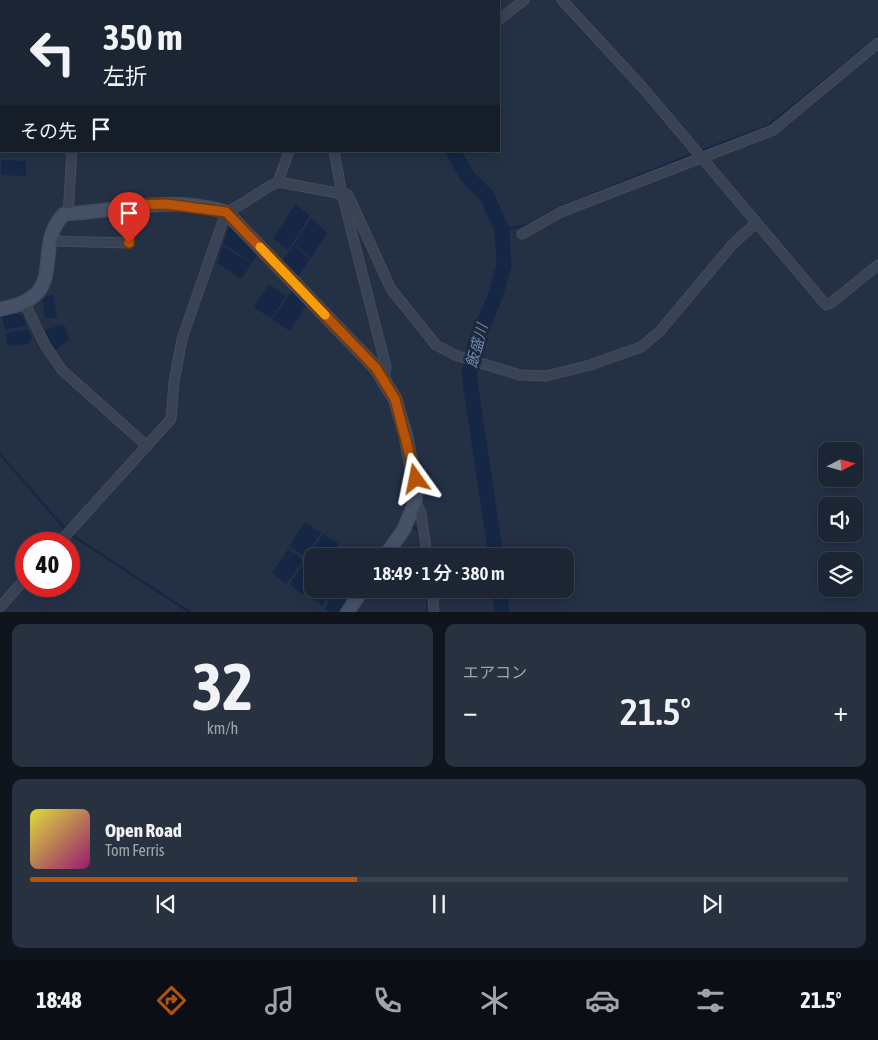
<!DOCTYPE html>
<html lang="ja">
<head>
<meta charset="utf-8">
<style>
  :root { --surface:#1b2534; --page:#283140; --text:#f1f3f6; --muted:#a0a5ac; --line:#39424f; --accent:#b45309 }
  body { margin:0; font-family:"Asap Condensed","Noto Sans JP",sans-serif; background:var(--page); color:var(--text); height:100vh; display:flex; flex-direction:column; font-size:19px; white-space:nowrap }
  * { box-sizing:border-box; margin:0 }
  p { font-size:16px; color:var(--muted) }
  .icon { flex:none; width:28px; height:28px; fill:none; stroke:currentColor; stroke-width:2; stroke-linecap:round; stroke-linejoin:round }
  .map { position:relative; height:612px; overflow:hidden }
  .drawer { display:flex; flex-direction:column; gap:12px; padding:12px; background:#0f141d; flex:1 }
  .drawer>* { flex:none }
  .guide { position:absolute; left:0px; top:0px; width:500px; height:152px; box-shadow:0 2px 12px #0003,0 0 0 1px var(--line); background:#1b2534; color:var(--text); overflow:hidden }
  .needle { width:32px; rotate:84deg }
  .tools { position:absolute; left:818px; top:442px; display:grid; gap:10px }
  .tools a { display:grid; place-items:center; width:45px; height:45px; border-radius:10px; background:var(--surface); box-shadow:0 2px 12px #0003,0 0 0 1px var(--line); font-size:25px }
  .speed { position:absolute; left:15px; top:532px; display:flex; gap:10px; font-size:25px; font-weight:700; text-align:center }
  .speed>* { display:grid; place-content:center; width:65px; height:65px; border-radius:50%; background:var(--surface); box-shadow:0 2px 12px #0003,0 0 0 1px var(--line); line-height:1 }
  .speed .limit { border:8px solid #d22; background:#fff; color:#111 }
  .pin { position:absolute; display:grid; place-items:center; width:42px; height:42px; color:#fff; margin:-51px -21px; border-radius:50% 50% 50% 0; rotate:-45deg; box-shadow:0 0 5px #0007 }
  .pin .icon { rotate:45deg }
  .me { position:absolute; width:55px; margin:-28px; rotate:348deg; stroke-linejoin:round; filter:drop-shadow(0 0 4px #0008) }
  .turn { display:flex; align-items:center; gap:18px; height:105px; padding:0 20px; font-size:22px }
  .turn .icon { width:65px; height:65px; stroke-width:2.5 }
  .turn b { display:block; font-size:35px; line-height:42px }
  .then { display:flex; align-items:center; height:48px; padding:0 20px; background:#0003; gap:10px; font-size:19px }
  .big { font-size:38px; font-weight:600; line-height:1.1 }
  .drawer .widget { flex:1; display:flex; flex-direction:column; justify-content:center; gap:8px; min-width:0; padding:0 18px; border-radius:10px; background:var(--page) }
  .drawer .dial { align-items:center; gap:0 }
  .dial b { font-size:65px; line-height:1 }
  .song { display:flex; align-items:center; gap:15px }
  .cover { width:60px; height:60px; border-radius:8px; background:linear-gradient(135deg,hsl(60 70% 55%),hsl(320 70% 35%)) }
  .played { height:5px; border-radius:2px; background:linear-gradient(90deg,var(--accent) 40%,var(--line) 40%) }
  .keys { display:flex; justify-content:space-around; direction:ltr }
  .heat { display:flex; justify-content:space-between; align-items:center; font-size:28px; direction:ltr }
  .drawer .tiles { flex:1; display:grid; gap:12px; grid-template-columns:1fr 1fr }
  .widget:last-child { grid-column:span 2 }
  .trip { position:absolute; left:304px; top:548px; width:270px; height:50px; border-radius:10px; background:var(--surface); box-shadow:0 2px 12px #0003,0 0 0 1px var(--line); font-weight:600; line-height:50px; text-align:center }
  .tabs { display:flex; height:80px; justify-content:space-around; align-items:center; background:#0b0f15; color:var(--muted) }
  .tabs .icon { width:35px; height:35px }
  .tabs .selected { color:var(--accent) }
  .tabs b { font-size:22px; color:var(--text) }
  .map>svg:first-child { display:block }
  .water { fill:#152745 }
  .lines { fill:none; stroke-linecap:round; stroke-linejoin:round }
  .stream { stroke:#152745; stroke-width:2.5 }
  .river { stroke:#152745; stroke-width:15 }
  .street-casing { stroke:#424c5e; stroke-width:11 }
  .secondary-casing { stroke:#424c5e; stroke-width:15 }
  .street { stroke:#394354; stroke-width:9 }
  .secondary { stroke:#465168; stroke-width:12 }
  .route-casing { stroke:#753606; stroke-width:12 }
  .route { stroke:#b45309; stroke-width:9 }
  .slow { stroke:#f59e0b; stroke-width:9 }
  .labels { text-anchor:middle; stroke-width:5; stroke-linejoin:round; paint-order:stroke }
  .water-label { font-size:15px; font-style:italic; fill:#6c86b0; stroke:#1d283a }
</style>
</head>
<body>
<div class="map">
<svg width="878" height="613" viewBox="0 0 878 613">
  <rect width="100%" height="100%" fill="#243145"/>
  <g class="water">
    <path d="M1,160L26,161V176L1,175Z"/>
    <path d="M296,204L310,216L288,250L273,238Z"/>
    <path d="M311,218L327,233L311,258L294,244Z"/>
    <path d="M229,227H232L258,254L252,262L223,244Z"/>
    <path d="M293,245L310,259L297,278L281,262Z"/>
    <path d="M222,246L252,263L241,279L218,263Z"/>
    <path d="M269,284L286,296L271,319L254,307Z"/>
    <path d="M293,289L307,304L290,331L272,320Z"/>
    <path d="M53,295L57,316L55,318L47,319L44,316L43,300L47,296Z"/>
    <path d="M14,313L23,316L26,326L5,330L2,317Z"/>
    <path d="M61,325L66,327L69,340L55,350L45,332L48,329Z"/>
    <path d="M27,329L32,337L29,344L7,346L6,333Z"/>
    <path d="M305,522L321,533L305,557L289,546Z"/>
    <path d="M323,534L338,543V546L332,556H312V563L308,558Z"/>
    <path d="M288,549L301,558L302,562L286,584L272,573Z"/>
    <path d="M308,562L312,565V585L303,595L290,584L304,563Z"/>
    <path d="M313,589H334L322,605L310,597Z"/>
    <path d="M335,589H349L352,593L339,612H330L325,609Z"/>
  </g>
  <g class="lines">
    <g class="stream">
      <path d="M24,1L25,0"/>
      <path d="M0,48L1,46"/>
      <path d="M701,151L768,126L878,37"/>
      <path d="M502,230L528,225L558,208L696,153"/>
      <path d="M372,375L376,380"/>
      <path d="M384,393L392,411L403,453"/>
      <path d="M0,454L66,530"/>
      <path d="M403,521L401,520L405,509L410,487"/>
      <path d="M410,525L418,530L422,556"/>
      <path d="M70,534L191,613"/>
      <path d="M426,589L428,613"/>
      <path d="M355,613L371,589"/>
    </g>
    <g class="river">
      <path d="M405,0V1"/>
      <path d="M453,151L467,176L487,196L502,230L504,265L496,294L475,344L469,375L496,556"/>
      <path d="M499,589L502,613"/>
    </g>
    <defs>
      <g id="street">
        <path d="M153,0L155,1"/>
        <path d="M562,0L643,88L826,305L831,303L878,265"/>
        <path d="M129,1L130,0"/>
        <path d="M499,20L524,0"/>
        <path d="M334,151L342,194L386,367L384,381"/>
        <path d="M278,182L289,151"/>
        <path d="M68,214L72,151"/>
        <path d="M522,234L561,212L773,130L878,43"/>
        <path d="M51,241L129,243L130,205"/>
        <path d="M25,304L45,345L62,370L147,446"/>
        <path d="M415,502L421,513L427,556"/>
        <path d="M58,544L171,419L174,382L182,339L226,212C245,205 259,190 278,182L348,195L391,289L436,345L455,355L520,375L546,376L590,365L641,347L660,331L732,245L756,223"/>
        <path d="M432,589L434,613"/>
        <path d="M0,607L26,578"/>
      </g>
      <g id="secondary">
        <path d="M0,309C73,297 30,249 64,214C121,211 168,195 226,212L376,368L395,399L406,437L416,490L415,502L404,529L385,556"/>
        <path d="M347,613L363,589"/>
      </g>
    </defs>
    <use href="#street" class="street-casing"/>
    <use href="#secondary" class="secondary-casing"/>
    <use href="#street" class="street"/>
    <use href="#secondary" class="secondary"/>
  </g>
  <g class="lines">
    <defs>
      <path id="route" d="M129,243L130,205L166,204L226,212L376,368L395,399L416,479"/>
    </defs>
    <use href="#route" class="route-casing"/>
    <use href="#route" class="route"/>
    <path class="slow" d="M260,247L325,315"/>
  </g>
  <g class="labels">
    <g class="water-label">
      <text transform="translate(477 346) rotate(-75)" y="5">飯盛川</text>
    </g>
  </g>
</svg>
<div class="tools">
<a><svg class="needle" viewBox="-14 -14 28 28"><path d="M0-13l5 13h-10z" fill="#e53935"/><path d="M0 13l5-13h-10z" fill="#a0a5ac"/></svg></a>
<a><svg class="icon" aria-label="sound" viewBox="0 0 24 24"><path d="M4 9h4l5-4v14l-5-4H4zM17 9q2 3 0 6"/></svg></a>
<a><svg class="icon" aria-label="layers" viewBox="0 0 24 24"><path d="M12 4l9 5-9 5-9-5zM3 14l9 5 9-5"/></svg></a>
</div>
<div class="speed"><div class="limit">40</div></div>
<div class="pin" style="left:129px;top:243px;background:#d93025"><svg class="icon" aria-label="arrive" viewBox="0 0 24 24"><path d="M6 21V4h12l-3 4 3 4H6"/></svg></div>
<svg class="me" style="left:416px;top:479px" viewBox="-20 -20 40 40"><path d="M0-17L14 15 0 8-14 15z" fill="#b45309" stroke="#fff" stroke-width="4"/></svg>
<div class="trip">18:49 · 1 分 · 380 m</div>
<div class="guide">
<div class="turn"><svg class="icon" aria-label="left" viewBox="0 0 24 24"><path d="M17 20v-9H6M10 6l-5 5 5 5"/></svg><div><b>350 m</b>左折</div></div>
<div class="then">その先<svg class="icon" aria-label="arrive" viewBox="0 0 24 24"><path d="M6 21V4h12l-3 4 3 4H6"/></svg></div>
</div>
</div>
<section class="drawer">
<div class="tiles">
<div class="widget dial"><b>32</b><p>km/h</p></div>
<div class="widget"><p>エアコン</p>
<div class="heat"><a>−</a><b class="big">21.5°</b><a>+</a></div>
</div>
<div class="widget">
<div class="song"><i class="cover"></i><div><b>Open Road</b><p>Tom Ferris</p></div></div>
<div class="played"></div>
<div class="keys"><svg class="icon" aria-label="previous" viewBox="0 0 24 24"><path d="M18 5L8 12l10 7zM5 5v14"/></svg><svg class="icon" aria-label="pause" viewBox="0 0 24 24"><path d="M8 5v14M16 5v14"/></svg><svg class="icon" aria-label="next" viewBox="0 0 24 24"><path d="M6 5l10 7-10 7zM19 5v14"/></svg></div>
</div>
</div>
</section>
<nav class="tabs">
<b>18:48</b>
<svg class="icon selected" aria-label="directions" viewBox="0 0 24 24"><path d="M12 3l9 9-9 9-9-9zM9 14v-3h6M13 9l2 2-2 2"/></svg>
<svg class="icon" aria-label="music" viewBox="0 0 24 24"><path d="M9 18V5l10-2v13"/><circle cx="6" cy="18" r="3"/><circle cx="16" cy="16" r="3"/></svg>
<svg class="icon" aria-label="phone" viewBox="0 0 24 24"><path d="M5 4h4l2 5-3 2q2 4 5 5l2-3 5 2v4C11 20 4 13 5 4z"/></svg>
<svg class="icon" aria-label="climate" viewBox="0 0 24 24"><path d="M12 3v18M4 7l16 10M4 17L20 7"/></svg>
<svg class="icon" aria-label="car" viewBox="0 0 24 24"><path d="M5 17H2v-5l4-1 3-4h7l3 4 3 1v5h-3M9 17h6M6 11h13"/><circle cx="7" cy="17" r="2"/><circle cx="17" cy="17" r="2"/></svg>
<svg class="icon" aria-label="filters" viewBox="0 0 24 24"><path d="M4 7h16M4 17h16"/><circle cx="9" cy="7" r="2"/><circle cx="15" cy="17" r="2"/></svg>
<b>21.5°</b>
</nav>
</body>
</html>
